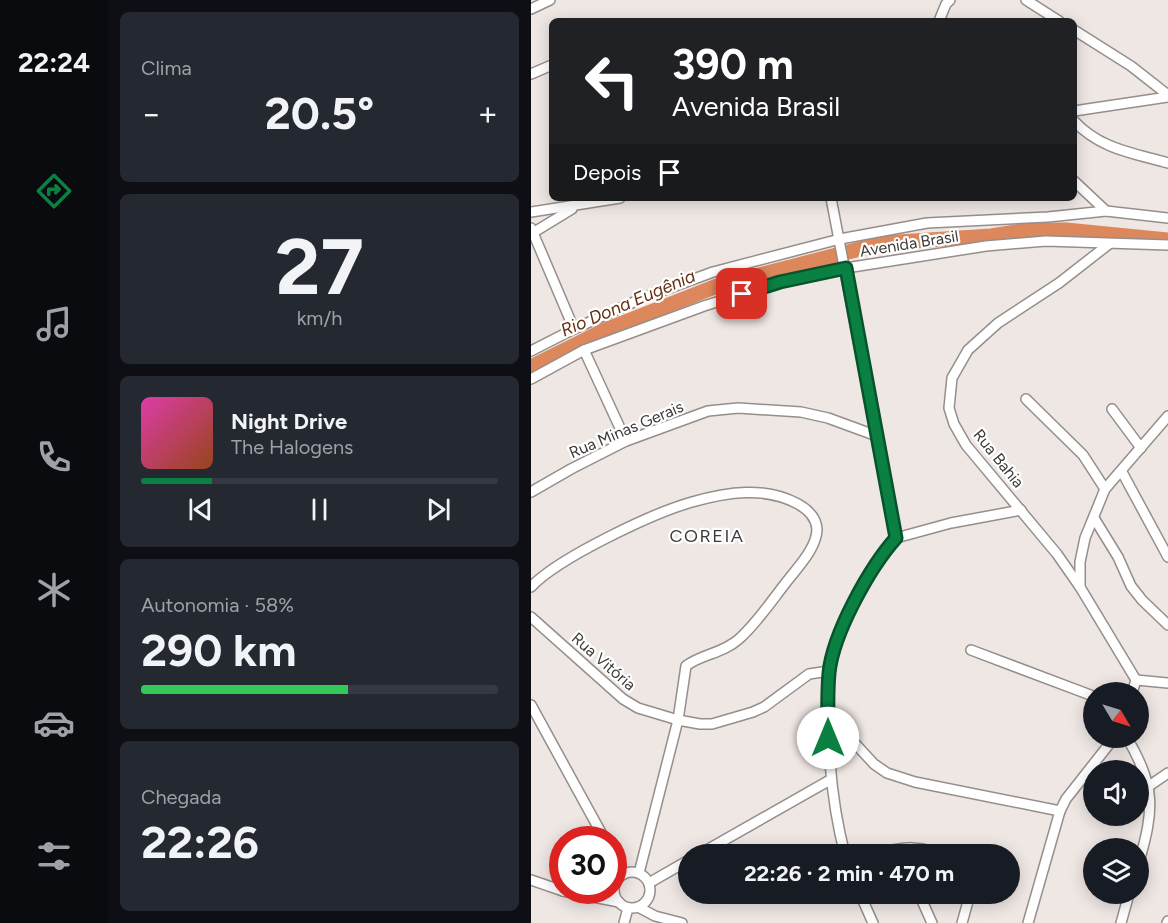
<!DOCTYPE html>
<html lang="pt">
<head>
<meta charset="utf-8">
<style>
  :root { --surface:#171b24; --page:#242831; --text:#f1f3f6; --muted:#9ea1a6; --line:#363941; --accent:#0b8043 }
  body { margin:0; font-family:Figtree,sans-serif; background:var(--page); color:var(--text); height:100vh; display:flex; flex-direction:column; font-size:22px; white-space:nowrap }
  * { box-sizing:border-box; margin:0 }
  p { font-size:20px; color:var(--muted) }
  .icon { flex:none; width:33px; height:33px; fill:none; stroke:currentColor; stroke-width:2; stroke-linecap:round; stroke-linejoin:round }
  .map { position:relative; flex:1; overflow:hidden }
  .sheet { display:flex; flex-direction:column; gap:12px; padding:12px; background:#0d0f14; width:423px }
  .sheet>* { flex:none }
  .banner { position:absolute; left:18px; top:18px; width:528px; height:183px; border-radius:9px; box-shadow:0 3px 15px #0003; background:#202124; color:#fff; overflow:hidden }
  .needle { width:39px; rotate:128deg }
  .tools { position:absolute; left:552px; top:682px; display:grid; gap:12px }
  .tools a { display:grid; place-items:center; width:66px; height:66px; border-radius:50%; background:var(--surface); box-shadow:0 3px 15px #0003; font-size:30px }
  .speed { position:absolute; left:18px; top:826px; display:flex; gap:12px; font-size:30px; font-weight:700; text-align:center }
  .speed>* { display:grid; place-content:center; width:78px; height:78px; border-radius:50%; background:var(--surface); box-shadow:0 3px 15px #0003; line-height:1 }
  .speed .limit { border:9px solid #d22; background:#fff; color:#111 }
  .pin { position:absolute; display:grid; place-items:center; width:51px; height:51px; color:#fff; margin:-26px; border-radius:12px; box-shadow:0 3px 9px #0006 }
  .me { position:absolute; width:66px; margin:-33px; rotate:0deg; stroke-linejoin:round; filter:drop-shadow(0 0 4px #0008) }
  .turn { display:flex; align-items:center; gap:21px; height:126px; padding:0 24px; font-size:27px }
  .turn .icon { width:78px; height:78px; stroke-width:2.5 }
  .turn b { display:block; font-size:42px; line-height:51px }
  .then { display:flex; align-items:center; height:57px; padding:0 24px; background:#0003; gap:12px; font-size:22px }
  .big { font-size:45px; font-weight:700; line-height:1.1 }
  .sheet .tile { flex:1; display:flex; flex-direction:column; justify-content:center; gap:9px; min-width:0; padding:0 21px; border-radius:9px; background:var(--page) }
  .sheet .dial { align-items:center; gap:0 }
  .dial b { font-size:78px; line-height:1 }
  .song { display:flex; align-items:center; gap:18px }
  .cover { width:72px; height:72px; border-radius:9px; background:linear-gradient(135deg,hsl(320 70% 55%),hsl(20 70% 35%)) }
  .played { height:6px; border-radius:3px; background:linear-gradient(90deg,var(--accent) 20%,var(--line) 20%) }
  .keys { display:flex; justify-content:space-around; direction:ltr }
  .heat { display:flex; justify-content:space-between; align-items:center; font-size:33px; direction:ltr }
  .charge { height:9px; border-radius:4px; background:linear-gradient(90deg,#34c759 58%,var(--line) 0) }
  .trip { position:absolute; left:147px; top:844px; width:342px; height:60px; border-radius:30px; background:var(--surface); box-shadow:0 3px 15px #0003; font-weight:700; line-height:60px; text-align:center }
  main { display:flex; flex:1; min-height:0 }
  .menu { display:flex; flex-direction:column; width:108px; justify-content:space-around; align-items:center; background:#090b0e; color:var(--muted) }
  .menu .icon { width:42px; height:42px }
  .menu .current { color:var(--accent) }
  .menu b { font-size:27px; color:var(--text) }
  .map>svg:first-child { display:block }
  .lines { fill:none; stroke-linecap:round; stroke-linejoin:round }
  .river { stroke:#dd875c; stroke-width:15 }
  .minor-casing { stroke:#958e8b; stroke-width:12 }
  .minor { stroke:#fff; stroke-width:9 }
  .route-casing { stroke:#07532c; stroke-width:15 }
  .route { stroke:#0b8043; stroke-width:10 }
  .labels { text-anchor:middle; stroke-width:4.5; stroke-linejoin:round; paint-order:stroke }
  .street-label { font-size:16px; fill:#3d3a39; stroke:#fff }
  .water-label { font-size:18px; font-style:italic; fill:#672f0f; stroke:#fff }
  .neighbourhood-label { font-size:18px; letter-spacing:1.5px; fill:#3d3a39; stroke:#fff }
</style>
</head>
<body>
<main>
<nav class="menu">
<b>22:24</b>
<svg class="icon current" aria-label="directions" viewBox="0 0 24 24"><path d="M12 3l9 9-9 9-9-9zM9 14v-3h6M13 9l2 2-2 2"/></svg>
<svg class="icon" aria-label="music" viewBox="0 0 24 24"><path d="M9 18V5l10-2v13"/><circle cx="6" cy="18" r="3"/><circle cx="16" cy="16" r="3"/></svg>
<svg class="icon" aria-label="phone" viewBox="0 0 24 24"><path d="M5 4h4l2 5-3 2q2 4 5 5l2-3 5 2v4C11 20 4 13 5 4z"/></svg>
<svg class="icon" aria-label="climate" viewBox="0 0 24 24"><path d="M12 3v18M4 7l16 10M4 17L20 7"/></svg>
<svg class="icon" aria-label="car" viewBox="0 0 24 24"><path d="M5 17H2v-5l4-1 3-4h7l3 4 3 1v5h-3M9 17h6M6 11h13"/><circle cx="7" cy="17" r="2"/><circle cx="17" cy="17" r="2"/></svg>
<svg class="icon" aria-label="filters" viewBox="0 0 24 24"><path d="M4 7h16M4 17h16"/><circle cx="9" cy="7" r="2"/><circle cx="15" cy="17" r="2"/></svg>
</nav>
<section class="sheet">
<div class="tile"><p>Clima</p>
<div class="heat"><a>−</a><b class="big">20.5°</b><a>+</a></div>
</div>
<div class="tile dial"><b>27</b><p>km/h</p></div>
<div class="tile">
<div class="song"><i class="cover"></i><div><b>Night Drive</b><p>The Halogens</p></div></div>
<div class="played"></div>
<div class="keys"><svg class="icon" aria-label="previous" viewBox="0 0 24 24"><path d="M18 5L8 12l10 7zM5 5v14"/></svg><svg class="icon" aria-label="pause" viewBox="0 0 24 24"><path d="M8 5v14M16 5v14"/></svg><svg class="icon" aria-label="next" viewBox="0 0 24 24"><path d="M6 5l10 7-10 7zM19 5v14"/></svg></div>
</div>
<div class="tile"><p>Autonomia · 58%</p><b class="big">290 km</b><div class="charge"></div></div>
<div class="tile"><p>Chegada</p><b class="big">22:26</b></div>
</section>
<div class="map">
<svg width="637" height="923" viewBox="0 0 637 923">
  <rect width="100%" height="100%" fill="#efe7e4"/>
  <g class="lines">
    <path class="river" d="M0,367L74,330L186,286L352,243L460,236L497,230H535L637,240"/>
    <defs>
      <g id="minor">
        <path d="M495,0L528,21"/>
        <path d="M0,9L19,0"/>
        <path d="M408,21L415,4L419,0"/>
        <path d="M543,30L600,66L637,95"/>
        <path d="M0,74L21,65"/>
        <path d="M543,111L637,97"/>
        <path d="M543,121C569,149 602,153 637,163"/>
        <path d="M543,181L575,211L637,218"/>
        <path d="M300,198L365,538"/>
        <path d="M0,212L89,198"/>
        <path d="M0,228L43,329"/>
        <path d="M0,234L41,209"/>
        <path d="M578,244L528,283L467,323L437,350L421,378L418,408L423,424L435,445L526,554L549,587L605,680L601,693"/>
        <path d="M53,350L95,441"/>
        <path d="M0,351L43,329L114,297L182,272L309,239L396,223L517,217L575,211"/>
        <path d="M0,379L53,350L173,306L249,282L315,268L455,246L515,241L637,245"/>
        <path d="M495,399L552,455L574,489"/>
        <path d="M581,409L610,448"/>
        <path d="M591,472L637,557"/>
        <path d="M0,492L40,469L95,441L177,411L207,408L270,412L297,418L346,436"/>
        <path d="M563,518L587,557L600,586L611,600L637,625"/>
        <path d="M365,538L420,523L490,510"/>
        <path d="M0,587C27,558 122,513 161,502C196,492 234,486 267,504C276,509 285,517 286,529C286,547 268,566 257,580C241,600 227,622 208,639C191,654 170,654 155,666L147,720L108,873"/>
        <path d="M549,587V562L554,538L574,489L637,416"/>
        <path d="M0,617L92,699L107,708L147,720L169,724H181L222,712L233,707L278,674L298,671"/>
        <path d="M440,650L562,696"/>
        <path d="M605,680L637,683"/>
        <path d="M0,705L74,840"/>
        <path d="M297,718L307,725L343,764L356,773L384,782L529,811"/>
        <path d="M596,738C625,786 623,810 608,862"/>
        <path d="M618,786L637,773"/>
        <path d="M167,855L299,780"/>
        <path d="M314,855C301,805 297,760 297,709C297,697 296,684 298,672C303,632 338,568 365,538"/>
        <path d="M344,855C376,845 385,846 418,855"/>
        <path d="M82,856L93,874"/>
        <circle cx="101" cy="890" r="18"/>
        <path d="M0,880L32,891"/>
        <path d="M118,883L158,860"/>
        <path d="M32,891L88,902"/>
        <path d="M329,894L342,923"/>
        <path d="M388,894L401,923"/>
        <path d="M107,907L124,916L151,923"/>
        <path d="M93,923L97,908"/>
        <path d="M431,923L439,894"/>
        <path d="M497,923L529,811L535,799L583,738"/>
        <path d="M590,923L598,894"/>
        <path d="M636,923L637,921"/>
      </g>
    </defs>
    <use href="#minor" class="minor-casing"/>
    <use href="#minor" class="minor"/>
  </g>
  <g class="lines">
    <defs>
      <path id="route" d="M211,294L249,282L315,268L365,538C339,567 302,633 298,673C296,694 297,717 297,738"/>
    </defs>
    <use href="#route" class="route-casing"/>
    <use href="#route" class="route"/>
  </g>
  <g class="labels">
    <g class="street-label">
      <text transform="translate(378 243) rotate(-9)" y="6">Avenida Brasil</text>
      <text transform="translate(95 429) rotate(-23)" y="6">Rua Minas Gerais</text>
      <text transform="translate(468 458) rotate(51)" y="6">Rua Bahia</text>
      <text transform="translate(73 661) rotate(41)" y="6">Rua Vitória</text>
    </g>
    <g class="water-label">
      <text transform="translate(97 303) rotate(-23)" y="6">Rio Dona Eugênia</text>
    </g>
    <g class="neighbourhood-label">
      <text x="176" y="542">COREIA</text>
    </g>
  </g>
</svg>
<div class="tools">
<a><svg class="needle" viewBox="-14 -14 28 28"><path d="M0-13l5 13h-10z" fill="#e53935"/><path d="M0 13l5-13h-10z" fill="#9ea1a6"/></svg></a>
<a><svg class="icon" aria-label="sound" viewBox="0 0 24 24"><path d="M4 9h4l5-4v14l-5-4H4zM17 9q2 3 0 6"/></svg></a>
<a><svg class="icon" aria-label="layers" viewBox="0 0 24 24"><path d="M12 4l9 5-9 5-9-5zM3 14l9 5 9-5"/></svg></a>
</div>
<div class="speed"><div class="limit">30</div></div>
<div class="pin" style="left:211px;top:294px;background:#d93025"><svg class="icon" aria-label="arrive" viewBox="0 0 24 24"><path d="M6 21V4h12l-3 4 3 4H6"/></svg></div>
<svg class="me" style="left:297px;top:738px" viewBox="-20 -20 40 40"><circle r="19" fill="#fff"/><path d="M0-13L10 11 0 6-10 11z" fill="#0b8043"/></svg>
<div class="trip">22:26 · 2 min · 470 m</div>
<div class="banner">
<div class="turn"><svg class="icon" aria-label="left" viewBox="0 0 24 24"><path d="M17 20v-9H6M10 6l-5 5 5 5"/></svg><div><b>390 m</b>Avenida Brasil</div></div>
<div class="then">Depois<svg class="icon" aria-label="arrive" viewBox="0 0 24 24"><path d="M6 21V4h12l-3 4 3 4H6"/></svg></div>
</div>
</div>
</main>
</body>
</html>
